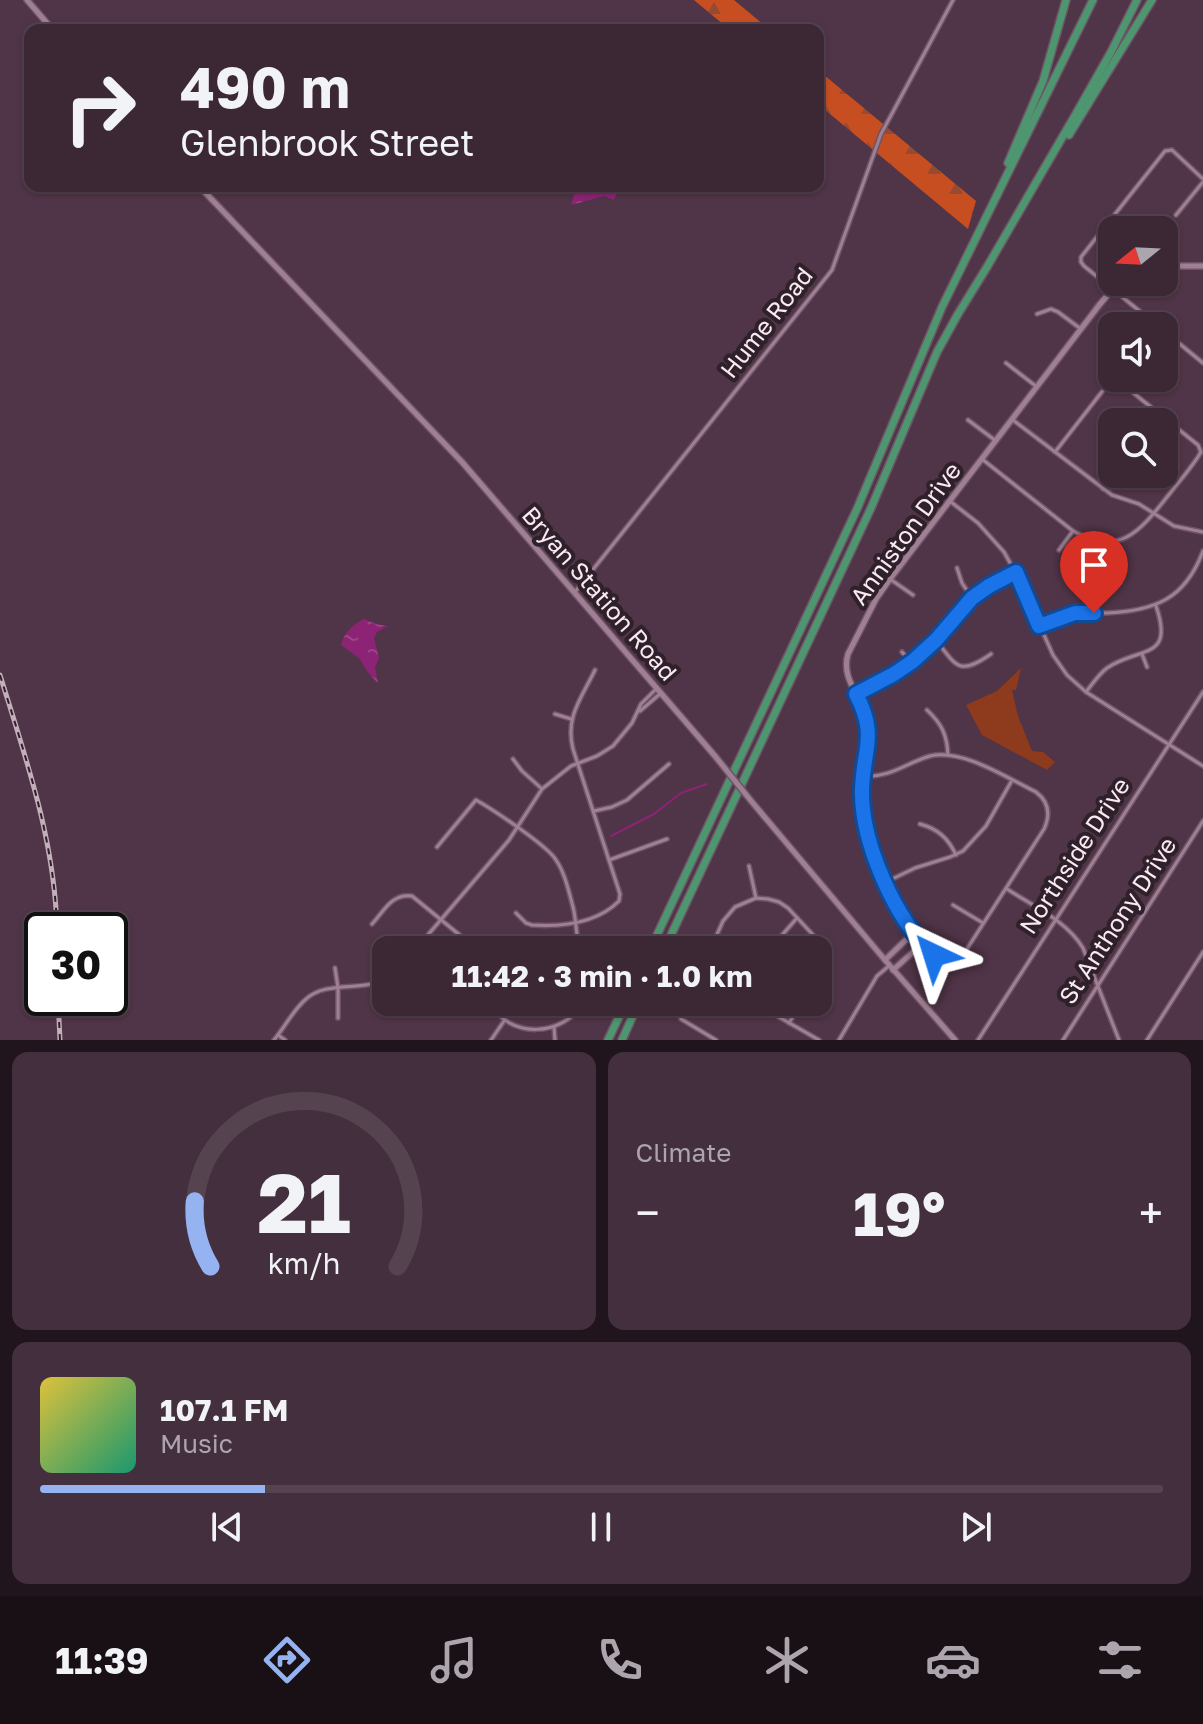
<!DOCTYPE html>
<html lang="en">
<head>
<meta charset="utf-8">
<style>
  :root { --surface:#3c2735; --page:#432f3d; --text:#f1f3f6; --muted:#aca5ad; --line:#554450; --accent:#95b2f1 }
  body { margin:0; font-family:"Golos Text",sans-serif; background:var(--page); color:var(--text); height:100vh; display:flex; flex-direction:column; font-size:30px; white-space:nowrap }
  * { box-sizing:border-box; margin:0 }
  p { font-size:26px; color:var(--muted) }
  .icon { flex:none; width:44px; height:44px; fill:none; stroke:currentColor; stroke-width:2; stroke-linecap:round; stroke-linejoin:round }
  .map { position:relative; height:1040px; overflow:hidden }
  .sheet { display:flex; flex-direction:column; gap:12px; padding:12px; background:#21151d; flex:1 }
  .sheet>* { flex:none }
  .hud { position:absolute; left:24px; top:24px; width:800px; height:168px; border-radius:16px; box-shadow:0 2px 6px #0004,0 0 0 2px var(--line); background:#3c2735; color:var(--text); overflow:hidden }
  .needle { width:52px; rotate:252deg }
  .fabs { position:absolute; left:1098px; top:216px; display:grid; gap:16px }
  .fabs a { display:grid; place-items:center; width:80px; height:80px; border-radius:16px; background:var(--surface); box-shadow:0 2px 6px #0004,0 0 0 2px var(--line); font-size:40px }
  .speed { position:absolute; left:24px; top:912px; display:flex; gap:16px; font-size:40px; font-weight:700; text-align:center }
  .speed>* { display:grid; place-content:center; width:104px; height:104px; border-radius:50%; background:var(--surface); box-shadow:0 2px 6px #0004,0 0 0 2px var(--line); line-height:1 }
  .speed .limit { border:4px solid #111; border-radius:12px; background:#fff; color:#111 }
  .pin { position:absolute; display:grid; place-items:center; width:68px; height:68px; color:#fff; margin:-82px -34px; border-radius:50% 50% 50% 0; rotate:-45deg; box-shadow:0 0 8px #0007 }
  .pin .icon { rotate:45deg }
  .me { position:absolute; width:88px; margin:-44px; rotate:319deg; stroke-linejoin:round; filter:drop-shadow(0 0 6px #0008) }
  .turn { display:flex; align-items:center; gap:28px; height:168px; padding:0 24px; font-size:36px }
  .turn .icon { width:104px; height:104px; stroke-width:2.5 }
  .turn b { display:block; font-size:56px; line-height:68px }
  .big { font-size:60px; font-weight:700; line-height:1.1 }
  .sheet .widget { flex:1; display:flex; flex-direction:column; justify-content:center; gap:12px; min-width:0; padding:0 28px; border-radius:16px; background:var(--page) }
  .sheet .dial { align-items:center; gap:0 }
  .dial svg { height:208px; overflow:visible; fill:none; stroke:var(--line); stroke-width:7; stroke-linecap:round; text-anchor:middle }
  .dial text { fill:var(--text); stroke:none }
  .song { display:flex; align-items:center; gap:24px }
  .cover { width:96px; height:96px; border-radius:12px; background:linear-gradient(135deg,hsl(50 70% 55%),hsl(160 70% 35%)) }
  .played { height:8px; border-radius:4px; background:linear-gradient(90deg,var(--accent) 20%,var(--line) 20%) }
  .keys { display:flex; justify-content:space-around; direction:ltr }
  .heat { display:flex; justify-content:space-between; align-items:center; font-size:44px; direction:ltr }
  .sheet .tiles { flex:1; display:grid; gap:12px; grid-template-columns:1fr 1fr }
  .widget:last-child { grid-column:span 2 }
  .trip { position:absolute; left:372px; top:936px; width:460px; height:80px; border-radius:16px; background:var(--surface); box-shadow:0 2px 6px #0004,0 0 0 2px var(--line); font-weight:700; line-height:80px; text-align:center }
  .tab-bar { display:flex; height:128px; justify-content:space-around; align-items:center; background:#181015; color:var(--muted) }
  .tab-bar .icon { width:56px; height:56px }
  .tab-bar .on { color:var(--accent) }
  .tab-bar b { font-size:36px; color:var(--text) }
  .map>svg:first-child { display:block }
  .grass { fill:#8e3a1d }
  .forest { fill:url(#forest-firs) }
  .water { fill:url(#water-ripples) }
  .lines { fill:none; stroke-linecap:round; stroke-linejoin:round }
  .stream { stroke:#8d2374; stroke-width:2 }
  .street-casing { stroke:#6c5465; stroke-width:6 }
  .secondary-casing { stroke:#6c5465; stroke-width:8 }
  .highway-casing { stroke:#6c5465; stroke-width:10 }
  .street { stroke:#a07f95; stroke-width:3 }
  .secondary { stroke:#a07f95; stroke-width:5 }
  .highway { stroke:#4d9670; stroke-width:7 }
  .rail-casing { stroke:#c4aebc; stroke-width:5 }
  .rail { stroke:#2e2129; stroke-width:2; stroke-dasharray:6; stroke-linecap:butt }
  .secondary-bridge-casing { stroke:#6c5465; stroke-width:8; stroke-linecap:butt }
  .secondary-bridge { stroke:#a07f95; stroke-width:5 }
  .route-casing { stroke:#114b97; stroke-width:20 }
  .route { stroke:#1a73e8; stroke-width:14 }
  .labels { text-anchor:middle; stroke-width:8; stroke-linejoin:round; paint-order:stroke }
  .street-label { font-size:24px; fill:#fbe8f4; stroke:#2e2129 }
</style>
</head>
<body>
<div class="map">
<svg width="1203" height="1040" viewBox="0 0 1203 1040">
  <defs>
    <pattern id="forest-firs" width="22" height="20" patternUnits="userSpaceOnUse" patternTransform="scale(2)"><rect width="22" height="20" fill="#c74e21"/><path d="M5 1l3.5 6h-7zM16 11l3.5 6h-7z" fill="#954b31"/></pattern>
    <pattern id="water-ripples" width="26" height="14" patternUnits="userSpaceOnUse" patternTransform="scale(2)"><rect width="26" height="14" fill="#8d2374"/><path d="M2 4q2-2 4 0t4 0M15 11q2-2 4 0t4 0" fill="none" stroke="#9e4388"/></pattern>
  </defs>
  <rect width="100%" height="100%" fill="#503447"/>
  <path class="grass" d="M1021,668L1016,690H1012L1018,716L1032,751L1043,752L1055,762L1047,770L982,735L966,705L997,691Z"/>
  <g class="forest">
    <path d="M694,0H734L770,30H730Z"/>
    <path d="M818,70L976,201L968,229L818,104Z"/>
  </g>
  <g class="water">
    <path d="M577,186H620L614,200L604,196L571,205Z"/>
    <path d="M364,619L376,624L388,626L377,632L374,638L379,658L375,668L378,683L369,674L359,658L341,645C344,633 353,624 364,619Z"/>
  </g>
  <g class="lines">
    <path class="stream" d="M611,836L654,814L681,793L707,784"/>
    <defs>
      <g id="street">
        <path d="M1176,215L1203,182"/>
        <path d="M1037,314L1051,309L1058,312L1081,329"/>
        <path d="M1158,326L1084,266L1081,262V257L1165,151L1172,150L1203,179"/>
        <path d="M1164,331L1203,363"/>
        <path d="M1006,363L1037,387"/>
        <path d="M968,420L996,441"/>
        <path d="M1013,420L1112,495L1139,504L1174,526L1203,532"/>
        <path d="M982,459L1073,531C1122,559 1142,528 1171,492C1181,479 1193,466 1201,452L1198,445L1116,379L1108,384L1055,452"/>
        <path d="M1103,489L1115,474"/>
        <path d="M951,502L978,523L1004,552L1018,577L1053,655L1067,675L1086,692L1203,766"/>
        <path d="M1059,550L1073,531"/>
        <path d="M957,568L962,583L972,598"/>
        <path d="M890,579L913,595"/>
        <path d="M575,592L832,270L881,134L953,0"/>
        <path d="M1039,626C1050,621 1062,615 1074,613C1085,611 1095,613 1106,613C1155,611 1185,599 1203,551"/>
        <path d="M936,640C957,667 959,676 991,654"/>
        <path d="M902,652L911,662"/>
        <path d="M1142,654L1147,667"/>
        <path d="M1086,692C1093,683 1099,674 1107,668C1139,646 1175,661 1156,606"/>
        <path d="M856,694L894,674L913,661L936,640L972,598L1016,572"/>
        <path d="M927,710C942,724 947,735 948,755"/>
        <path d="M640,711L661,693"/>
        <path d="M555,714L571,719"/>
        <path d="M513,759L522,771L541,788"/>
        <path d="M864,776C890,778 906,763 930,756C962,748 1007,778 1036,792C1049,802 1051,814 1044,829L956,966L952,968L946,965L922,944"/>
        <path d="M594,811L612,807L627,800L669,764"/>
        <path d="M920,824C938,829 948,838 956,855"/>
        <path d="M437,847L476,800C492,809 548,846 556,860C565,873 569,892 573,907C577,922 575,936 581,950"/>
        <path d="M609,860L667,839"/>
        <path d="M749,866L756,898"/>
        <path d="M886,882L915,868L950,857L963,851L986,826L1011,782"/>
        <path d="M1007,889C1033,906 1067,921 1083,948L1119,1040"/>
        <path d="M953,905L983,923"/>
        <path d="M516,913L526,923L532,925C563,927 597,923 619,901L620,894L573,749C565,717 581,699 595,670"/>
        <path d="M372,924C384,911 392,893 412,896L478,950"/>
        <path d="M415,950L509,840L542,789L571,766L597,756L613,746L632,723L641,704L657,688"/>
        <path d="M710,950L723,921L735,907L756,898L768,899L779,902L788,908L815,937L822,954L818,974"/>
        <path d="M769,950L797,918"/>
        <path d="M335,968L338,988V1018"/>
        <path d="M491,1002C507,1040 565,1037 583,1002"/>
        <path d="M686,1002L680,1014L681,1019L716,1040"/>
        <path d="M753,1002L819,1040"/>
        <path d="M789,1023L802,1002"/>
        <path d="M554,1027L555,1040"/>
        <path d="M278,1035L285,1040"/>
        <path d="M274,1040C285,1027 293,1010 306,999C327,980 362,992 386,979"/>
        <path d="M491,1040L504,1021"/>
        <path d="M839,1040L877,976L890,965"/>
        <path d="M978,1040L1203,692"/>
        <path d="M1063,1040L1203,821"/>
        <path d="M1147,1040L1203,952"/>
      </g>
      <g id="secondary">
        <path d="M27,0L53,30"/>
        <path d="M199,186L462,462L715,756"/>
        <path d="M1164,266H1203"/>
        <path d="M752,802L885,960L955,1040"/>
        <path d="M885,960L913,933"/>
        <path d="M893,970L922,944C891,906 861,840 862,791C863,768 871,747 868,723C864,699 840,680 848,654L876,599L890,579L1100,304L1113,289L1122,282"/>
      </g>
      <g id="highway">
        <path d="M1069,135L1152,0"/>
        <path d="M1008,163L1043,81L1066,0"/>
        <path d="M650,950L857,509L942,307L1093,0"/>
        <path d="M664,950L871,508L937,352L958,314L987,267L1077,112L1111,52L1137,0"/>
        <path d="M608,1040L626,1002"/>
        <path d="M622,1040L639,1002"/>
      </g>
    </defs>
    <use href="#street" class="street-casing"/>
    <use href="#secondary" class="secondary-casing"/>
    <use href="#highway" class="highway-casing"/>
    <use href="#street" class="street"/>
    <use href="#secondary" class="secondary"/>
    <use href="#highway" class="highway"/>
    <defs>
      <g id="rail">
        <path d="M0,675C26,759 55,841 57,930"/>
        <path d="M58,998L60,1040"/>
      </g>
    </defs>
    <use href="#rail" class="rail-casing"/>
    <use href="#rail" class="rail"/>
    <defs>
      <path id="secondary-bridge" d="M715,756L752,802"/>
    </defs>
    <use href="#secondary-bridge" class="secondary-bridge-casing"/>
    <use href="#secondary-bridge" class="secondary-bridge"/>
  </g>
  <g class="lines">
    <defs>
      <path id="route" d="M934,955C895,920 861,842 862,790C863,749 878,736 856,694L894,674L913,661L936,640L972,598L989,586L1016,572L1039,626L1075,613H1094"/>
    </defs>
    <use href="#route" class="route-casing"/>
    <use href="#route" class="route"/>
  </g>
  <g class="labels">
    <g class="street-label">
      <text transform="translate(767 323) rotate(-52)" y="8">Hume Road</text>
      <text transform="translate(906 534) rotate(-54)" y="8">Anniston Drive</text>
      <text transform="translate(599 594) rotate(49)" y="8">Bryan Station Road</text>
      <text transform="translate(1075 856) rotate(-57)" y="8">Northside Drive</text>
      <text transform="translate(1118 921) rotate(-57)" y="8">St Anthony Drive</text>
    </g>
  </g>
</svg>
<div class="fabs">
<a><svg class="needle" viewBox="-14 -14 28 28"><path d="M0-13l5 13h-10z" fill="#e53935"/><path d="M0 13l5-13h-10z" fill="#aca5ad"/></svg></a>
<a><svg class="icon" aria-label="sound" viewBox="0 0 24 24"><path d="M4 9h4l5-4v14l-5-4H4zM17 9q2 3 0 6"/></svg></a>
<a><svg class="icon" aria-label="search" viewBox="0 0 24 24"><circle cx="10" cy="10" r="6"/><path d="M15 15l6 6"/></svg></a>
</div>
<div class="speed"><div class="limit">30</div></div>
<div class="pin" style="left:1094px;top:613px;background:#d93025"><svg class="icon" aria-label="arrive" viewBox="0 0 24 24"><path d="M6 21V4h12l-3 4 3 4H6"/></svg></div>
<svg class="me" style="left:934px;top:955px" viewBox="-20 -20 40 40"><path d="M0-17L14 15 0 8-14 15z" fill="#1a73e8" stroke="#fff" stroke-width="4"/></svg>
<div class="trip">11:42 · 3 min · 1.0 km</div>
<div class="hud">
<div class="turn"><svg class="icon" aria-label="right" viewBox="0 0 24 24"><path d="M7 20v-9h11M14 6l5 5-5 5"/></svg><div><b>490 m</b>Glenbrook Street</div></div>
</div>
</div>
<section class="sheet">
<div class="tiles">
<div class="widget dial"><svg viewBox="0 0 100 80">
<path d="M14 69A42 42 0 1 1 86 69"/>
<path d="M14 69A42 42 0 0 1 8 44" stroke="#95b2f1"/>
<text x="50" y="56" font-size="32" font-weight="700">21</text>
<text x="50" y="72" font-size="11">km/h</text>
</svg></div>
<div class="widget"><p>Climate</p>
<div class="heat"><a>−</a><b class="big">19°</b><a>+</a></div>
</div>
<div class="widget">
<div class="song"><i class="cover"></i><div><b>107.1 FM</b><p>Music</p></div></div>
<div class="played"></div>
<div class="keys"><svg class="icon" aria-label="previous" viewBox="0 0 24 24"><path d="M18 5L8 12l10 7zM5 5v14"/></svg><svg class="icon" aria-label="pause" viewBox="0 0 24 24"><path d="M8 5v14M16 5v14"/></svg><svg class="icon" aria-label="next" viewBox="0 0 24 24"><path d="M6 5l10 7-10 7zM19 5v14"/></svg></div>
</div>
</div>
</section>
<nav class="tab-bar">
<b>11:39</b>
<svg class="icon on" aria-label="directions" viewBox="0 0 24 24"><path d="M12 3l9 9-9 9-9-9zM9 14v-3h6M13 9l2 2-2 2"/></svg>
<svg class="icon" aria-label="music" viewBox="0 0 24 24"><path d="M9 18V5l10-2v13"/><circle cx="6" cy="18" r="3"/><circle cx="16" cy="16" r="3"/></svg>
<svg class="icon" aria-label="phone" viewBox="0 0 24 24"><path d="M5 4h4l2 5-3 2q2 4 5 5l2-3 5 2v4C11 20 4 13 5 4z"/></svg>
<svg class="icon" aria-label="climate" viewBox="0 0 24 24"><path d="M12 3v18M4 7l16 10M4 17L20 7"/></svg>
<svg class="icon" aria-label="car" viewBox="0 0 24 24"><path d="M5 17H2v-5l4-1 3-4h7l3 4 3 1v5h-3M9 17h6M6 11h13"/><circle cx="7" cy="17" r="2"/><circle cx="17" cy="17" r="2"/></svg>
<svg class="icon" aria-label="filters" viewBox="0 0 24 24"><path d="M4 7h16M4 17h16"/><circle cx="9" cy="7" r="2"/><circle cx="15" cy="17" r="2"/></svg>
</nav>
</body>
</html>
